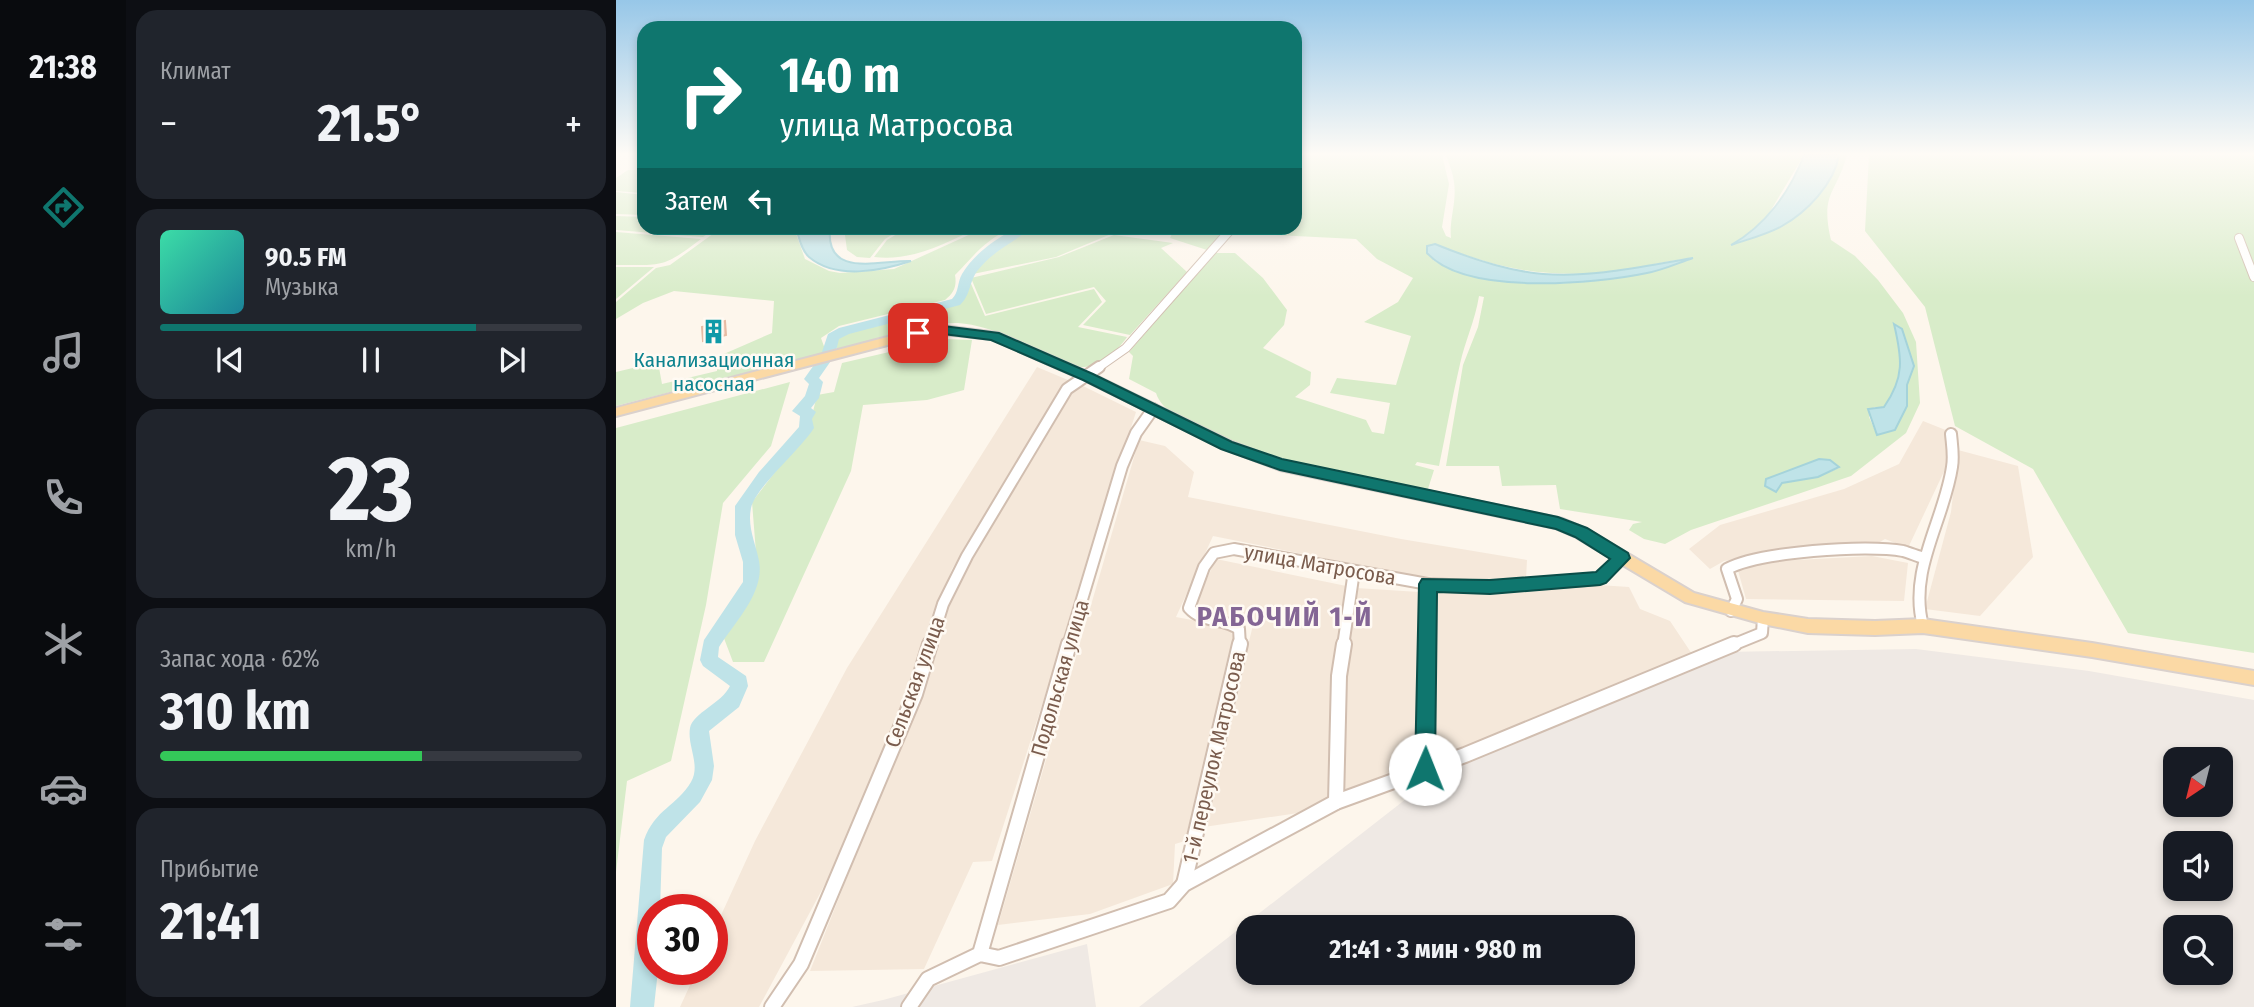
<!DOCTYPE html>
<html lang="ru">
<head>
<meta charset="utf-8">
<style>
  :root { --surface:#171b24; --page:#20242c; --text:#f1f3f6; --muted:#9ea1a6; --line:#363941; --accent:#0f766e }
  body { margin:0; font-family:"Fira Sans Condensed",sans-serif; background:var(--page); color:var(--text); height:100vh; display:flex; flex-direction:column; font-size:26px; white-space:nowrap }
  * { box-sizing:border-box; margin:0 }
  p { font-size:23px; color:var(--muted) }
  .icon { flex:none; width:38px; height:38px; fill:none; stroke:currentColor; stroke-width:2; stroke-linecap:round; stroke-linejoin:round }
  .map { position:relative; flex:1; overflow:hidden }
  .panel { display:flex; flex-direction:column; gap:10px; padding:10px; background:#0d0f14; width:490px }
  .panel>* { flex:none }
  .guide { position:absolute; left:21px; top:21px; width:665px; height:214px; border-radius:21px; box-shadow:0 4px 10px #0003; background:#0f766e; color:#fff; overflow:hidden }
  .needle { width:46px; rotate:215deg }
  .buttons { position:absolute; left:1547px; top:747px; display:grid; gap:14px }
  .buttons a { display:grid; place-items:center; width:70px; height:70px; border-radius:14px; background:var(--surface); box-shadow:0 4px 10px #0003; font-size:35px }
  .speed { position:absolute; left:21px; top:894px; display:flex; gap:14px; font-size:35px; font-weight:700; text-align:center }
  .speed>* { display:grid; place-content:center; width:91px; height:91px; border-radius:50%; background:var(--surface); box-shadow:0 4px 10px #0003; line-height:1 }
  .speed .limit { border:10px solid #d22; background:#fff; color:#111 }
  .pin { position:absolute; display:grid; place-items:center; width:60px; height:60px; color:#fff; margin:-30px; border-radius:14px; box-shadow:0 4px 10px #0006 }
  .me { position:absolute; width:77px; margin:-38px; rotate:1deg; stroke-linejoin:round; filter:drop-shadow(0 0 5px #0008) }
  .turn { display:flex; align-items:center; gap:24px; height:147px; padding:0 28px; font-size:32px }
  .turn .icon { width:91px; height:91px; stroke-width:2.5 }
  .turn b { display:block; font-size:49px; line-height:60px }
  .then { display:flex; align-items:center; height:66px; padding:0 28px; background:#0003; gap:14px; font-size:26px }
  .big { font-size:52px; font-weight:700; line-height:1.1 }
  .panel .card { flex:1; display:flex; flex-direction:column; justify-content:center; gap:10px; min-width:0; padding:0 24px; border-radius:21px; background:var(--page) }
  .panel .dial { align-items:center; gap:0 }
  .dial b { font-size:91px; line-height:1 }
  .song { display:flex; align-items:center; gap:21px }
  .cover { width:84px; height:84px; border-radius:10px; background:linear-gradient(135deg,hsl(160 70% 55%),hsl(190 70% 35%)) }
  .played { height:7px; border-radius:4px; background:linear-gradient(90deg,var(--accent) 75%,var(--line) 75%) }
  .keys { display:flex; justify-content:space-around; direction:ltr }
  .heat { display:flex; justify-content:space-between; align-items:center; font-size:38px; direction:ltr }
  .charge { height:10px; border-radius:5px; background:linear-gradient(90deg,#34c759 62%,var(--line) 0) }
  .trip { position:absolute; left:620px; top:915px; width:399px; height:70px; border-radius:21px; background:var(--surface); box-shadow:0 4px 10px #0003; font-weight:700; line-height:70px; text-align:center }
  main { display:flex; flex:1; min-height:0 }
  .tabs { display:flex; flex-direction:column; width:126px; justify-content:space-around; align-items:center; background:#090b0e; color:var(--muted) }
  .tabs .icon { width:49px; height:49px }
  .tabs .on { color:var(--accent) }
  .tabs b { font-size:32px; color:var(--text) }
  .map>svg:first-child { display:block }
  .residential { fill:#f5e8da }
  .industrial { fill:#efe9e4; fill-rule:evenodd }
  .green { fill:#d8ecc9; fill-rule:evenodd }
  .water { fill:#bfe3e8; stroke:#a5d3da; stroke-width:2 }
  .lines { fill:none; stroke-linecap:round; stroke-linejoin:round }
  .river { fill:#bfe3e8; fill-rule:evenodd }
  .building { fill:#f3d5c3; stroke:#e6bba3; stroke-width:2 }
  .minor-far2-casing { stroke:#d1beb0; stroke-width:10 }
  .minor-far1-casing { stroke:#d1beb0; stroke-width:14 }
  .minor-casing { stroke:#d1beb0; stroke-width:18 }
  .major-casing { stroke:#dad1cd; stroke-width:4 }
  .minor-far2 { stroke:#fff; stroke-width:8 }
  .minor-far1 { stroke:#fff; stroke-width:10 }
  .minor { stroke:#fff; stroke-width:14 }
  .major { fill:#fbd9a5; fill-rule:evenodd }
  .route { fill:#0f766e; stroke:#0a4d48; stroke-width:2 }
  .labels { text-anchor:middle; stroke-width:5; stroke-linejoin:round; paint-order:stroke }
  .culture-label { font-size:21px; fill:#0d838f; stroke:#fffaf3 }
  .street-label { font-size:21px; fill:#7a5c4d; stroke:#fffaf3 }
  .district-label { font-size:28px; font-weight:bold; letter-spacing:2px; fill:#846695; stroke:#fffaf3 }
</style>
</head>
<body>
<main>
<nav class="tabs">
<b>21:38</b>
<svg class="icon on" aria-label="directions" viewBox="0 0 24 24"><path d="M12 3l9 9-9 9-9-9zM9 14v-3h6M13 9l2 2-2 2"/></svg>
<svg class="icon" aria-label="music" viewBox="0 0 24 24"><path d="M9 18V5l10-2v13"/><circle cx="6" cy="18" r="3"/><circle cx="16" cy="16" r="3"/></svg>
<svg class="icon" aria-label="phone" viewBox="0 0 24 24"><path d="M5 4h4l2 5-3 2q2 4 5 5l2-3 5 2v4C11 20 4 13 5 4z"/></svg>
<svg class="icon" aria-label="climate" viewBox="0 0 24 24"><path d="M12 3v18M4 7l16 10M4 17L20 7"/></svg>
<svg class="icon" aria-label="car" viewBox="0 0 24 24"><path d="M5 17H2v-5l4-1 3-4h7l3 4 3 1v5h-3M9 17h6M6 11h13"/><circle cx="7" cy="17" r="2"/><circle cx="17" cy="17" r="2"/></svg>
<svg class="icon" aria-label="filters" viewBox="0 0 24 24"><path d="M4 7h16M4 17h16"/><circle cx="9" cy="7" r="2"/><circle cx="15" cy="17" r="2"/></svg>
</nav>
<section class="panel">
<div class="card"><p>Климат</p>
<div class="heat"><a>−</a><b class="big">21.5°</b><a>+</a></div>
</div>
<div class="card">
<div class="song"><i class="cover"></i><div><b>90.5 FM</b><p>Музыка</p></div></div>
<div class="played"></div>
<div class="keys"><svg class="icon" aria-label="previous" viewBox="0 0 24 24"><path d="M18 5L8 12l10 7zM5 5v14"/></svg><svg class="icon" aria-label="pause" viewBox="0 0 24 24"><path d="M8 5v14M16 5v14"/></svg><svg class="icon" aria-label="next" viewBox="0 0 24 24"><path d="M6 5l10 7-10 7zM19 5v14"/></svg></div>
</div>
<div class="card dial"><b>23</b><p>km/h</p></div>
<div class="card"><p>Запас хода · 62%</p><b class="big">310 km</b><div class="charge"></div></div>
<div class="card"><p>Прибытие</p><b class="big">21:41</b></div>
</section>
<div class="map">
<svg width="1638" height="1007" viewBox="0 0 1638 1007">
  <rect width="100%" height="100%" fill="#fdf6ec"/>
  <g class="residential">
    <path d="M421,367L452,380L336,569L278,726L216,871L143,1007H64L81,970H96V935L139,841L231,668Z"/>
    <path d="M465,385L520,412L376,861L357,862L308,969L194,971L312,673L326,622L355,555L454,394Z"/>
    <path d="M1307,421L1332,431V463L1292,548L1269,539L1257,546L1163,551L1108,561L1094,569L1073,549L1104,525L1228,489L1283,464Z"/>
    <path d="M523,440L549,446L578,472L572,497L785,539L911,560L910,579L853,581L782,573L597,536L560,617L613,627L618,639L569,841L559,844L557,884L474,914L382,925Z"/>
    <path d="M1342,450L1402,466L1417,557L1364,616L1309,609L1335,512Z"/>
    <path d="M1256,556L1292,563L1288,601L1130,599L1121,567L1143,562Z"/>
    <path d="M600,559L740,588L819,593L967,584L1013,587L1024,609L1054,621L1076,654L825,758L682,813L588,827L637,625L577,609Z"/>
  </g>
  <g class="industrial">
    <path d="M1300,649L1473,671L1638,700V1007H523L831,767L1106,652ZM1559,760H1605V805H1559ZM1559,844H1605V889H1559ZM632,928H1006V973H632ZM1559,928H1605V973H1559Z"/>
    <path d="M471,944L480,1007H236L267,1000Z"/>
  </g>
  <g class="green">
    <path d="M686,155H826L833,184L826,227L830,236L835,238C833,220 841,202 838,182C837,173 833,164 830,155H1188L1152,215L1135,234L1120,243C1135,238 1152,233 1166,226C1188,215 1219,180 1223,155H1231C1220,195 1204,192 1215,240L1239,256L1262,280L1287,313L1300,342L1304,403L1290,433L1235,476L1075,530L1049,544L1028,539L1013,530L1017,524L1026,522L944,509L940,485L886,486L883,466H830L847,365L862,327L868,297L863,296C859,321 849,341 844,364C836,398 830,432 823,466L801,462L799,465L818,470L811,492C734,475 657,462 585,427C568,419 546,412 540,393L513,379L517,356L513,352L599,253H619L647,278L671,310L668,325L647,348L695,372L694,385L679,397L750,420L756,432L768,434L774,403L714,393L721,378L780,385L795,336L748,322L782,302L797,278L761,259L740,239L617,233L622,228H679V162ZM819,244C886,270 931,279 1003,271C1026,268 1049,260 1072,259C1006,285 880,298 817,260ZM1278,325L1298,366L1291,385V406L1279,430L1261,435L1253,417L1258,407H1268C1289,378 1286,359 1278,325ZM1203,459L1223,468L1202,477L1166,483L1162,486L1150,479Z"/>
    <path d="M1253,155H1638V653L1512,633L1417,469L1339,426L1309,307L1249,231Z"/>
    <path d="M12,170H28V193L0,191V178Z"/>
    <path d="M0,192L28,195V215L0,214Z"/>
    <path d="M0,216L28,217V228H100L87,237L0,230Z"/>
    <path d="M105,228H178L189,259L213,271L224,273L278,269L368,228H396C367,241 360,254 339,275C341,286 338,293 329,300L223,326L205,338L210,352L0,406V372L42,362L46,384L101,371V357L156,333L158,301L58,291L27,303L0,319V302L40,268L54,265Z"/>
    <path d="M228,228H287L269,239L254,258L241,257L231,250Z"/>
    <path d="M291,228H361C331,243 294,262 258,257L271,240Z"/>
    <path d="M404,228H485L495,234L440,257L347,276L381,240Z"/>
    <path d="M559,228H610L591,250L554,238Z"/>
    <path d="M0,232L85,239C47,268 47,265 0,265Z"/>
    <path d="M498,235L557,243L545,248L571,272L514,335L467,325L490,301L478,287L370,314L355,278L443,257Z"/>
    <path d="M0,267H38L0,299Z"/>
    <path d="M348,278L353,279L369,316L478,289L486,302L462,327L511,337C500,353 483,368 463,367C429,353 377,325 342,323C303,322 259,340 222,350L214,336L219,331L338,301L345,290Z"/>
    <path d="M329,339L356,340L348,390L311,400L247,405L235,471L148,662H117L106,633L138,579L141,565L136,502L193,428L201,395L218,392L226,363Z"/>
    <path d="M174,382L155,446L107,503L90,605L55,761L11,781L0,872V428Z"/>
  </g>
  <g class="water">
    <path d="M1188,155H1223C1218,184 1191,212 1166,226C1150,235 1132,239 1115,245C1149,226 1174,192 1188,155Z"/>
    <path d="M180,228H214C209,279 263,260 295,261C265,271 220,280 193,257C185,250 183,237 180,228Z"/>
    <path d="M819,244C853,258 890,271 927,274C977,278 1028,266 1077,258C1062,263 1047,270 1031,273C979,284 849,296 811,253V246Z"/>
    <path d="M1278,324L1286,329L1298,366L1291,385V406L1279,430L1261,435L1252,409L1268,407C1289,377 1286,358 1278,324Z"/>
    <path d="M1203,459L1214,460L1223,467L1202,477L1166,483L1160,492L1149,486L1150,479Z"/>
  </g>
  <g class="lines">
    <path class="river" d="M401,228H415C397,243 378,250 362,270C353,281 355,295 344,305L233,334L223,339L219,355L203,378L207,382L203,398L195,408L200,412L196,419L198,428C185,449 140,487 135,508C131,527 140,544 143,561C149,592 119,622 103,647L102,657L130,676L132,686L123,707L93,731L98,766L96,780L84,802L50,837L46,848L44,910H37V970H42L38,1007H14L28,840C39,809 61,806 75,782C85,765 71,746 74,728C77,713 106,703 114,686L87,666L84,660L88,640L127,582V562L119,535V506L143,472L183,427L184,416L176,411L189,396L193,384L188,379L205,355L212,334L223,328L336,299C343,292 341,283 346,274C358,254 380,238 401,228Z"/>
  </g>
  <path class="building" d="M109,321L110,335L87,341L86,327Z"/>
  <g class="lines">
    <defs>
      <g id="minor-far2">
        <path d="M679,160L683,155"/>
        <path d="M1623,238L1638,277"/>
        <path d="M480,369L510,348L616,228"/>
      </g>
      <g id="minor-far1">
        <path d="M1115,611L1121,599L1111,569C1142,552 1251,544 1287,551C1294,553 1301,556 1308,558"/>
        <path d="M1307,626C1292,570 1328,521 1336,467C1338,456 1336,445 1335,434"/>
        <path d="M314,646L327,604L351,556L451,389L483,367"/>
        <path d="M452,646L506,466L520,433L537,409"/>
        <path d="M624,646L623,629C608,618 586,623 573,608L588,567L598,553L618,549L812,584L874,587L984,579L1006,558"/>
        <path d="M727,646L738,571"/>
        <path d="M811,646L812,584"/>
        <path d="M1114,646L1146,633L1147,618"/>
      </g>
      <g id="minor">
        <path d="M809,769L811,644"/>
        <path d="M720,802L723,676L728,644"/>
        <path d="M568,884L624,644"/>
        <path d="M364,954L453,644"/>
        <path d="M156,1007L185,964L299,694L314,644"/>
        <path d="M293,1007L312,979L364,954L383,958L553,901L568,884L720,802L849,755L1118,644"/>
      </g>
      <path id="major" d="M327,326L382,333L476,374L616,442L666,461L947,519L970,529L1078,593L1147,612L1192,619L1259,621L1307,619L1476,643L1638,671V685L1476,657L1307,633L1259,635L1192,633L1147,624L1069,602L960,537L939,528L664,470L606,448L468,380L376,339L327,334L302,337L0,416V408L302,329Z"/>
    </defs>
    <use href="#minor-far2" class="minor-far2-casing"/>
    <use href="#minor-far1" class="minor-far1-casing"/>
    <use href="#minor" class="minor-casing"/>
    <use href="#major" class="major-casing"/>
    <use href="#minor-far2" class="minor-far2"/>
    <use href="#minor-far1" class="minor-far1"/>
    <use href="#minor" class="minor"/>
    <use href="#major" class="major"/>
  </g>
  <linearGradient id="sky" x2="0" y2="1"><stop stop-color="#97c7e8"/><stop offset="0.52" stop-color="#fefbf6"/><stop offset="1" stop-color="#fefbf6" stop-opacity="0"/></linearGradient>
  <rect width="1638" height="296" fill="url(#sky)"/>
  <path class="route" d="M327,326L383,333L477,374L616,442L666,459L942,517L971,528L1012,553L1014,558L990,583L984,585L874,594L821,592L819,769L816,776L809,779L802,776L799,769L803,584L806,579L874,580L980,572L994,559L959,537L940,529L664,470L605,449L467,380L375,340L327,334L302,338L296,333L302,329Z"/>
  <defs>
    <symbol id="building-bare" viewBox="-9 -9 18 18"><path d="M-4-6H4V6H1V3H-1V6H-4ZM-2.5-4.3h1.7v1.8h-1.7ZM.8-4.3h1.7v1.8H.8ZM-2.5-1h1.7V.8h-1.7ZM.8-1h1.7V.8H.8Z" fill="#0f9aa8" stroke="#fffaf3" stroke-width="2.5" paint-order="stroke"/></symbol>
  </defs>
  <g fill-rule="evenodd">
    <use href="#building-bare" x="80" y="314" width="35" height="35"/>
  </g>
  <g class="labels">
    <g class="culture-label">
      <text x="98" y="367">Канализационная<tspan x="98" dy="24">насосная</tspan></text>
    </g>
    <g class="street-label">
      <text transform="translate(704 565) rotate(10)" y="7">улица Матросова</text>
      <text transform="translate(444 678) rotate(-74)" y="7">Подольская улица</text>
      <text transform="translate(299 682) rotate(-70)" y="7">Сельская улица</text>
      <text transform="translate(598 757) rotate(-77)" y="7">1-й переулок Матросова</text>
    </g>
    <g class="district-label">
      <text x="669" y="626">РАБОЧИЙ 1‑Й</text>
    </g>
  </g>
</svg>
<div class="buttons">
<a><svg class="needle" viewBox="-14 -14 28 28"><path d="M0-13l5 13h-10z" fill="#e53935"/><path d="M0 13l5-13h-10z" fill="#9ea1a6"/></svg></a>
<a><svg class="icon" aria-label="sound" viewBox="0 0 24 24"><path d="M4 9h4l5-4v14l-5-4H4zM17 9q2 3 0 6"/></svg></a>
<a><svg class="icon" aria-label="search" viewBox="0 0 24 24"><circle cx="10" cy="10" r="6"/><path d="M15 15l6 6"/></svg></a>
</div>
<div class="speed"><div class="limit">30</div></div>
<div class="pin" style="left:302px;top:333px;background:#d93025"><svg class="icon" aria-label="arrive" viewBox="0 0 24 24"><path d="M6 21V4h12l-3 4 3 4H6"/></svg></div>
<svg class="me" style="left:809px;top:769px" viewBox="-20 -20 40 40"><circle r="19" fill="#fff"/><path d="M0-13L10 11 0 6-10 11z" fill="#0f766e"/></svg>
<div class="trip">21:41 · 3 мин · 980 m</div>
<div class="guide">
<div class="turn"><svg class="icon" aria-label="right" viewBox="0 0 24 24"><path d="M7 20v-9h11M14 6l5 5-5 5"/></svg><div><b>140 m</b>улица Матросова</div></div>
<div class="then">Затем<svg class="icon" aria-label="left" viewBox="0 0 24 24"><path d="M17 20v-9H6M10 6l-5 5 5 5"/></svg></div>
</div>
</div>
</main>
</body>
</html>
